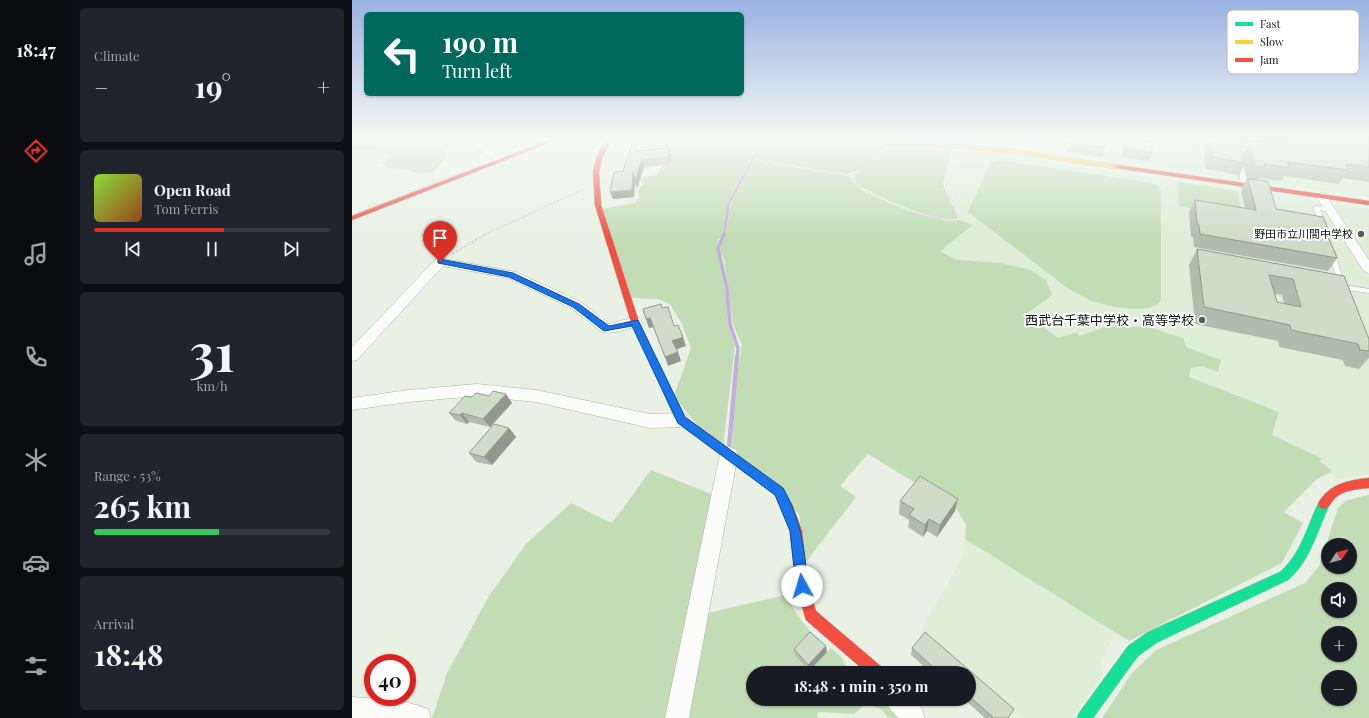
<!DOCTYPE html>
<html lang="en">
<head>
<meta charset="utf-8">
<style>
  :root { --surface:#171b24; --page:#20242c; --text:#f1f3f6; --muted:#9ea1a6; --line:#363941; --accent:#d93025 }
  body { margin:0; font-family:"Playfair Display","Noto Sans JP",serif; background:var(--page); color:var(--text); height:100vh; display:flex; flex-direction:column; font-size:15px; white-space:nowrap }
  * { box-sizing:border-box; margin:0 }
  p { font-size:13px; color:var(--muted) }
  .icon { flex:none; width:22px; height:22px; fill:none; stroke:currentColor; stroke-width:2; stroke-linecap:round; stroke-linejoin:round }
  .map { position:relative; flex:1; overflow:hidden }
  .drawer { display:flex; flex-direction:column; gap:8px; padding:8px; background:#0d0f14; width:280px }
  .drawer>* { flex:none }
  .banner { position:absolute; left:12px; top:12px; width:380px; height:84px; border-radius:6px; box-shadow:0 1px 3px #0004; background:#00695c; color:#fff; overflow:hidden }
  .needle { width:26px; rotate:54deg }
  .tools { position:absolute; left:969px; top:538px; display:grid; gap:8px }
  .tools a { display:grid; place-items:center; width:36px; height:36px; border-radius:50%; background:var(--surface); box-shadow:0 1px 3px #0004; font-size:20px }
  .speed { position:absolute; left:12px; top:654px; display:flex; gap:8px; font-size:20px; font-weight:700; text-align:center }
  .speed>* { display:grid; place-content:center; width:52px; height:52px; border-radius:50%; background:var(--surface); box-shadow:0 1px 3px #0004; line-height:1 }
  .speed .limit { border:6px solid #d22; background:#fff; color:#111 }
  .pin { position:absolute; display:grid; place-items:center; width:34px; height:34px; color:#fff; margin:-41px -17px; border-radius:50% 50% 50% 0; rotate:-45deg; box-shadow:0 0 4px #0007 }
  .pin .icon { rotate:45deg }
  .me { position:absolute; width:44px; margin:-22px; rotate:354deg; stroke-linejoin:round; filter:drop-shadow(0 0 3px #0008) }
  .turn { display:flex; align-items:center; gap:14px; height:84px; padding:0 12px; font-size:18px }
  .turn .icon { width:52px; height:52px; stroke-width:2.5 }
  .turn b { display:block; font-size:28px; line-height:34px }
  .big { font-size:30px; font-weight:700; line-height:1.1 }
  .drawer .card { flex:1; display:flex; flex-direction:column; justify-content:center; gap:6px; min-width:0; padding:0 14px; border-radius:6px; background:var(--page) }
  .drawer .dial { align-items:center; gap:0 }
  .dial b { font-size:52px; line-height:1 }
  .song { display:flex; align-items:center; gap:12px }
  .cover { width:48px; height:48px; border-radius:6px; background:linear-gradient(135deg,hsl(90 70% 55%),hsl(20 70% 35%)) }
  .played { height:4px; border-radius:2px; background:linear-gradient(90deg,var(--accent) 55%,var(--line) 55%) }
  .keys { display:flex; justify-content:space-around; direction:ltr }
  .heat { display:flex; justify-content:space-between; align-items:center; font-size:22px; direction:ltr }
  .charge { height:6px; border-radius:3px; background:linear-gradient(90deg,#34c759 53%,var(--line) 0) }
  .trip { position:absolute; left:394px; top:666px; width:230px; height:40px; border-radius:20px; background:var(--surface); box-shadow:0 1px 3px #0004; font-weight:700; line-height:40px; text-align:center }
  main { display:flex; flex:1; min-height:0 }
  .menu { display:flex; flex-direction:column; width:72px; justify-content:space-around; align-items:center; background:#090b0e; color:var(--muted) }
  .menu .icon { width:28px; height:28px }
  .menu .on { color:var(--accent) }
  .menu b { font-size:18px; color:var(--text) }
  .map>svg:first-child { display:block }
  .built { fill:#deeed7 }
  .green { fill:#c2ddb6; fill-rule:evenodd }
  .lines { fill:none; stroke-linecap:round; stroke-linejoin:round }
  .stream-far2 { stroke:#c6aedc; stroke-width:2.5 }
  .stream-far1 { stroke:#c6aedc; stroke-width:3.5 }
  .stream { stroke:#c6aedc; stroke-width:4.5 }
  .lane-casing { stroke:#aab1a7; stroke-width:1 }
  .street-casing { stroke:#aab1a7; stroke-width:1 }
  .fast-casing { stroke:#aab1a7; stroke-width:1 }
  .slow-casing { stroke:#aab1a7; stroke-width:1 }
  .jam-casing { stroke:#aab1a7; stroke-width:1 }
  .path-far1 { stroke:#d4d7d3; stroke-width:1.5; stroke-dasharray:2 1.5; stroke-linecap:butt }
  .path { stroke:#d4d7d3; stroke-width:2; stroke-dasharray:2.5 2; stroke-linecap:butt }
  .lane { fill:#fcfdfb; fill-rule:evenodd }
  .street { fill:#fcfdfb; fill-rule:evenodd }
  .fast { fill:#16e098; fill-rule:evenodd }
  .slow { fill:#ffcf43; fill-rule:evenodd }
  .jam { fill:#f24e42; fill-rule:evenodd }
  .wall { fill:#b1bdac; fill-rule:evenodd }
  .shaded-wall { fill:#909a8c }
  .building { fill:#cedcc8; stroke:#909a8c; fill-rule:evenodd }
  .route { fill:#1a73e8; stroke:#114b97 }
  .poi-dot { fill:#585f56; stroke:#fff; stroke-width:1.5 }
  .labels { text-anchor:middle; stroke-width:4; stroke-linejoin:round; paint-order:stroke }
  .far-poi-label { font-size:11px; fill:#0b1109; stroke:#fff; text-anchor:end }
  .poi-label { font-size:13px; fill:#0b1109; stroke:#fff; text-anchor:end }
  .key { fill:#fff; stroke:#b6b8b5; stroke-width:1 }
  .key-label { font-size:11px; fill:#0b1109 }
</style>
</head>
<body>
<main>
<nav class="menu">
<b>18:47</b>
<svg class="icon on" aria-label="directions" viewBox="0 0 24 24"><path d="M12 3l9 9-9 9-9-9zM9 14v-3h6M13 9l2 2-2 2"/></svg>
<svg class="icon" aria-label="music" viewBox="0 0 24 24"><path d="M9 18V5l10-2v13"/><circle cx="6" cy="18" r="3"/><circle cx="16" cy="16" r="3"/></svg>
<svg class="icon" aria-label="phone" viewBox="0 0 24 24"><path d="M5 4h4l2 5-3 2q2 4 5 5l2-3 5 2v4C11 20 4 13 5 4z"/></svg>
<svg class="icon" aria-label="climate" viewBox="0 0 24 24"><path d="M12 3v18M4 7l16 10M4 17L20 7"/></svg>
<svg class="icon" aria-label="car" viewBox="0 0 24 24"><path d="M5 17H2v-5l4-1 3-4h7l3 4 3 1v5h-3M9 17h6M6 11h13"/><circle cx="7" cy="17" r="2"/><circle cx="17" cy="17" r="2"/></svg>
<svg class="icon" aria-label="filters" viewBox="0 0 24 24"><path d="M4 7h16M4 17h16"/><circle cx="9" cy="7" r="2"/><circle cx="15" cy="17" r="2"/></svg>
</nav>
<section class="drawer">
<div class="card"><p>Climate</p>
<div class="heat"><a>−</a><b class="big">19°</b><a>+</a></div>
</div>
<div class="card">
<div class="song"><i class="cover"></i><div><b>Open Road</b><p>Tom Ferris</p></div></div>
<div class="played"></div>
<div class="keys"><svg class="icon" aria-label="previous" viewBox="0 0 24 24"><path d="M18 5L8 12l10 7zM5 5v14"/></svg><svg class="icon" aria-label="pause" viewBox="0 0 24 24"><path d="M8 5v14M16 5v14"/></svg><svg class="icon" aria-label="next" viewBox="0 0 24 24"><path d="M6 5l10 7-10 7zM19 5v14"/></svg></div>
</div>
<div class="card dial"><b>31</b><p>km/h</p></div>
<div class="card"><p>Range · 53%</p><b class="big">265 km</b><div class="charge"></div></div>
<div class="card"><p>Arrival</p><b class="big">18:48</b></div>
</section>
<div class="map">
<svg width="1017" height="718" viewBox="0 0 1017 718">
  <rect width="100%" height="100%" fill="#e8f1e4"/>
  <g class="built">
    <path d="M537,139H680L677,148L616,142Z"/>
    <path d="M695,139H1017V197L691,151Z"/>
    <path d="M603,151L692,161L964,202L969,204L1017,279V474L987,479L976,475L981,471L966,461L970,459L920,435L927,412L837,377L839,368L850,366L866,372L834,347L831,338L797,327H754L727,336L725,332L706,338L675,314L700,295L694,280L679,270L649,263L606,260L589,252L594,246L621,226L608,220L610,217L596,184Z"/>
    <path d="M984,205L1017,209V260L981,206Z"/>
    <path d="M613,539L764,633L749,660L750,676L720,718H667L569,630L608,562Z"/>
  </g>
  <g class="green">
    <path d="M0,139H108L107,141L92,149L94,158L81,172L65,173L55,169L37,168L30,163L36,158V153L19,150L0,151Z"/>
    <path d="M314,139H410L377,200L370,235L366,240L365,247L375,300L376,322L383,346L372,438L373,446L350,431L322,396L339,348L330,324L318,304L306,299L280,298L250,209L283,203L288,197L286,190L292,184L287,178L305,175L313,157L306,151L304,141Z"/>
    <path d="M414,139H537C530,152 510,173 493,174L404,159L403,161L496,176L511,191L559,212L596,221L608,220L621,225L594,246L589,252L606,260L649,263L679,270L694,280L700,295L675,314L706,338L725,332L727,336L754,327H797L831,338L834,347L869,360L866,372L850,366L839,368L837,377L927,412L920,435L971,459L967,461L981,471L965,479L932,512L951,523L930,563L777,641L613,539L614,524L604,508L516,454L488,486L504,497L454,562L447,514L380,449L382,395L390,345L381,324L372,260L367,247C378,233 374,215 381,199Z"/>
    <path d="M531,150L599,151L591,184L606,218C587,225 520,195 504,183L503,175Z"/>
    <path d="M648,160L799,183L805,186L809,191V301L805,305L797,308L781,309L757,306L737,300L714,287L616,212L639,162Z"/>
    <path d="M826,182L885,191L891,217L827,206Z"/>
    <path d="M299,470L367,497L320,718H80L95,673L137,596L174,544L219,503L260,523Z"/>
    <path d="M1017,495V718H750L780,673L804,650L953,583L967,566L986,508L995,500ZM976,545H998V567H976ZM976,589H998V611H976ZM976,633H998V655H976ZM976,677H998V699H976Z"/>
    <path d="M433,595L448,619L462,636L457,671L479,648L489,657L498,673H401V699H536L549,718H537L529,709L514,704L502,714L466,712L465,718H332L356,613Z"/>
  </g>
  <g class="lines">
    <path class="stream-far2" d="M372,235L377,203L412,139"/>
    <path class="stream-far1" d="M372,234L366,248L375,289L378,324L386,348L385,358"/>
    <path class="stream" d="M377,447L385,357"/>
    <defs>
      <g id="lane">
        <path d="M807,139H817L864,145L866,146L864,147L809,140Z"/>
        <path d="M888,161L891,163L895,185L892,187L889,185L885,163Z"/>
        <path d="M964,206L977,208L980,210L977,212L968,210L975,226L974,227H970L969,226L961,208Z"/>
        <path d="M980,249L983,251L992,285L1017,289V293L987,289L977,251Z"/>
      </g>
      <g id="street">
        <path d="M112,139H121L152,160L147,163L144,162Z"/>
        <path d="M969,193L973,194L1017,260V274L1011,270L964,196Z"/>
        <path d="M88,258L164,272L229,302L257,324L283,317L288,319L290,322L288,325C277,328 261,335 250,332L219,308L156,278L91,266L5,360L0,361V347L84,259Z"/>
        <path d="M125,384L184,390L298,414L329,413L335,415L337,420L335,425L329,427L298,428L184,402L125,396L56,402L0,410V398L56,390Z"/>
        <path d="M377,447L383,449L386,454L337,718H313L368,454L371,449Z"/>
        <path d="M0,697C26,699 52,699 76,709L79,718H0Z"/>
        <path d="M534,699H561L570,709L573,718H546L537,708Z"/>
      </g>
      <g id="fast">
        <path d="M298,351L302,354L333,417L407,471L408,474L407,477L403,479L399,477L325,423L294,354Z"/>
        <path d="M972,499L976,500L978,504C965,531 959,560 936,580L806,642L786,656L741,718H725L727,713L776,646L796,632L928,572C950,553 955,525 968,500Z"/>
      </g>
      <path id="slow" d="M536,142L602,144L651,148L766,165L769,167L766,169L651,152L602,148L534,145V143Z"/>
      <g id="jam">
        <path d="M200,139H207L0,220V216Z"/>
        <path d="M254,139H260L251,156L247,172L249,205L287,322L302,354L298,357L294,354L279,322L243,205L241,172L245,156Z"/>
        <path d="M766,165L1017,201V205L764,168L763,167Z"/>
        <path d="M403,469L431,489L440,504L450,531L456,586L464,611L531,668L533,673H515L454,620L444,586L438,531L429,506L423,495L399,477L398,474L399,471Z"/>
        <path d="M1017,478V488C1005,489 992,490 983,498C979,502 978,507 972,509L968,508L966,504C976,484 997,480 1017,478Z"/>
      </g>
    </defs>
    <use href="#lane" class="lane-casing"/>
    <use href="#street" class="street-casing"/>
    <use href="#fast" class="fast-casing"/>
    <use href="#slow" class="slow-casing"/>
    <use href="#jam" class="jam-casing"/>
    <g class="path-far1">
      <path d="M399,160L500,176C518,204 573,216 604,222L608,218L594,185L599,156"/>
      <path d="M500,176L529,151"/>
      <path d="M132,235L232,189"/>
    </g>
    <path class="path" d="M100,254L134,234"/>
    <use href="#lane" class="lane"/>
    <use href="#street" class="street"/>
    <use href="#fast" class="fast"/>
    <use href="#slow" class="slow"/>
    <use href="#jam" class="jam"/>
  </g>
  <g class="wall">
    <path d="M719,139L753,148L750,157L715,152Z"/>
    <path d="M774,139L800,153L797,161L770,157L771,146Z"/>
    <path d="M830,139H885L884,140L887,141L886,139H1017V182L990,178L987,184L932,176L929,181L907,178L906,180L924,209L976,229L974,231L985,258L976,271L842,247L841,237H839L837,212L843,200L893,208L889,191L895,179L891,154L894,148H889L892,166L886,178V175L854,169L852,148L855,142Z"/>
    <path d="M317,148L319,155V164L292,167L285,188L283,182L282,197L261,199L271,171L286,151Z"/>
    <path d="M845,249L992,276L1017,339V358L1007,369L993,366L991,360L927,347L926,341L843,324L837,265ZM922,294L930,295L932,303L925,302Z"/>
    <path d="M120,397L160,403L138,427L117,422L115,424L104,421L97,413Z"/>
    <path d="M157,428L164,437L140,465L124,462L117,453Z"/>
    <path d="M548,501L603,511L585,537L575,531L571,537L556,527L557,520L547,514Z"/>
    <path d="M573,632L662,709L656,718H633L612,699H617V673H576L577,671L559,655L560,648Z"/>
    <path d="M442,649L475,652L457,671L443,655Z"/>
    <path d="M594,699H606L602,706Z"/>
  </g>
  <g class="shaded-wall">
    <path d="M317,148L319,155V164L318,157Z"/>
    <path d="M290,160L292,167L285,188L283,182L282,197L261,199L258,192L281,171Z"/>
    <path d="M298,318L302,327L297,328L294,319Z"/>
    <path d="M331,337L334,346L323,350L320,341Z"/>
    <path d="M326,352L329,361L316,366L313,357Z"/>
    <path d="M154,394L160,403L138,427L131,419Z"/>
    <path d="M110,413L117,422L115,424L108,415Z"/>
    <path d="M157,428L164,437L140,465L132,457Z"/>
    <path d="M606,499L603,511L585,537L588,525Z"/>
    <path d="M577,519L575,531L571,537L573,525Z"/>
    <path d="M474,646L475,652L457,671L456,665Z"/>
    <path d="M605,699H606L602,706L604,701Z"/>
  </g>
  <g class="building">
    <path d="M719,139H755L753,148L718,142Z"/>
    <path d="M774,139L800,142V153L773,149Z"/>
    <path d="M858,139H872L888,141L892,166V163L860,157Z"/>
    <path d="M938,139H1017V167L997,164L998,166L993,165L996,170L935,162L937,168L912,164L913,167L903,166L897,141L936,146L940,142Z"/>
    <path d="M280,144L284,145L283,151L317,148L318,157L290,160L283,180L281,171L280,190L258,192L262,172L271,171Z"/>
    <path d="M896,179L916,181L924,209L971,217L976,229H973L985,258L848,234L847,225L845,224L843,200L904,210Z"/>
    <path d="M845,249L992,276L1017,339V351L1008,350L1006,344L939,330L938,325L852,307ZM917,275L941,279L949,307L925,302Z"/>
    <path d="M309,304L310,308L316,307L322,326L326,325L331,337L320,341L326,352L313,357L298,318L294,319L291,309Z"/>
    <path d="M141,391L154,394L131,419L110,413L108,415L97,413L113,396L120,397L124,393L137,396Z"/>
    <path d="M142,424L157,428L132,457L117,453Z"/>
    <path d="M568,476L606,499L588,525L577,519L573,525L557,515L562,509L548,501Z"/>
    <path d="M458,632L474,646L456,665L442,649Z"/>
    <path d="M573,632L662,709L656,718H642L617,696V673H576L580,666L560,648Z"/>
  </g>
  <linearGradient id="sky" x2="0" y2="1"><stop stop-color="#9ab2e3"/><stop offset="0.58" stop-color="#f5f9f3"/><stop offset="1" stop-color="#f5f9f3" stop-opacity="0"/></linearGradient>
  <rect width="1017" height="239" fill="url(#sky)"/>
  <path class="route" d="M88,259L161,273L227,304L257,326L286,320L333,417L431,488C450,522 452,548 456,586L455,590L450,592L445,590L444,586L438,531L423,495L326,423L280,326L252,331L221,307L157,277L86,263V260Z"/>
  <g class="poi-dot">
    <circle cx="1009" cy="234" r="4"/>
    <circle cx="850" cy="320" r="4"/>
  </g>
  <g class="labels">
    <g class="far-poi-label">
      <text x="1001" y="238">野田市立川間中学校</text>
    </g>
    <g class="poi-label">
      <text x="842" y="325">西武台千葉中学校・高等学校</text>
    </g>
  </g>
  <rect x="875" y="10" width="132" height="64" rx="6" class="key"/>
  <rect x="883" y="22" width="18" height="4" fill="#16e098"/>
  <rect x="883" y="40" width="18" height="4" fill="#ffcf43"/>
  <rect x="883" y="58" width="18" height="4" fill="#f24e42"/>
  <g class="key-label">
    <text x="908" y="28">Fast</text>
    <text x="908" y="46">Slow</text>
    <text x="908" y="64">Jam</text>
  </g>
</svg>
<div class="tools">
<a><svg class="needle" viewBox="-14 -14 28 28"><path d="M0-13l5 13h-10z" fill="#e53935"/><path d="M0 13l5-13h-10z" fill="#9ea1a6"/></svg></a>
<a><svg class="icon" aria-label="sound" viewBox="0 0 24 24"><path d="M4 9h4l5-4v14l-5-4H4zM17 9q2 3 0 6"/></svg></a>
<a>+</a>
<a>−</a>
</div>
<div class="speed"><div class="limit">40</div></div>
<div class="pin" style="left:88px;top:262px;background:#d93025"><svg class="icon" aria-label="arrive" viewBox="0 0 24 24"><path d="M6 21V4h12l-3 4 3 4H6"/></svg></div>
<svg class="me" style="left:450px;top:586px" viewBox="-20 -20 40 40"><circle r="19" fill="#fff"/><path d="M0-13L10 11 0 6-10 11z" fill="#1a73e8"/></svg>
<div class="trip">18:48 · 1 min · 350 m</div>
<div class="banner">
<div class="turn"><svg class="icon" aria-label="left" viewBox="0 0 24 24"><path d="M17 20v-9H6M10 6l-5 5 5 5"/></svg><div><b>190 m</b>Turn left</div></div>
</div>
</div>
</main>
</body>
</html>
